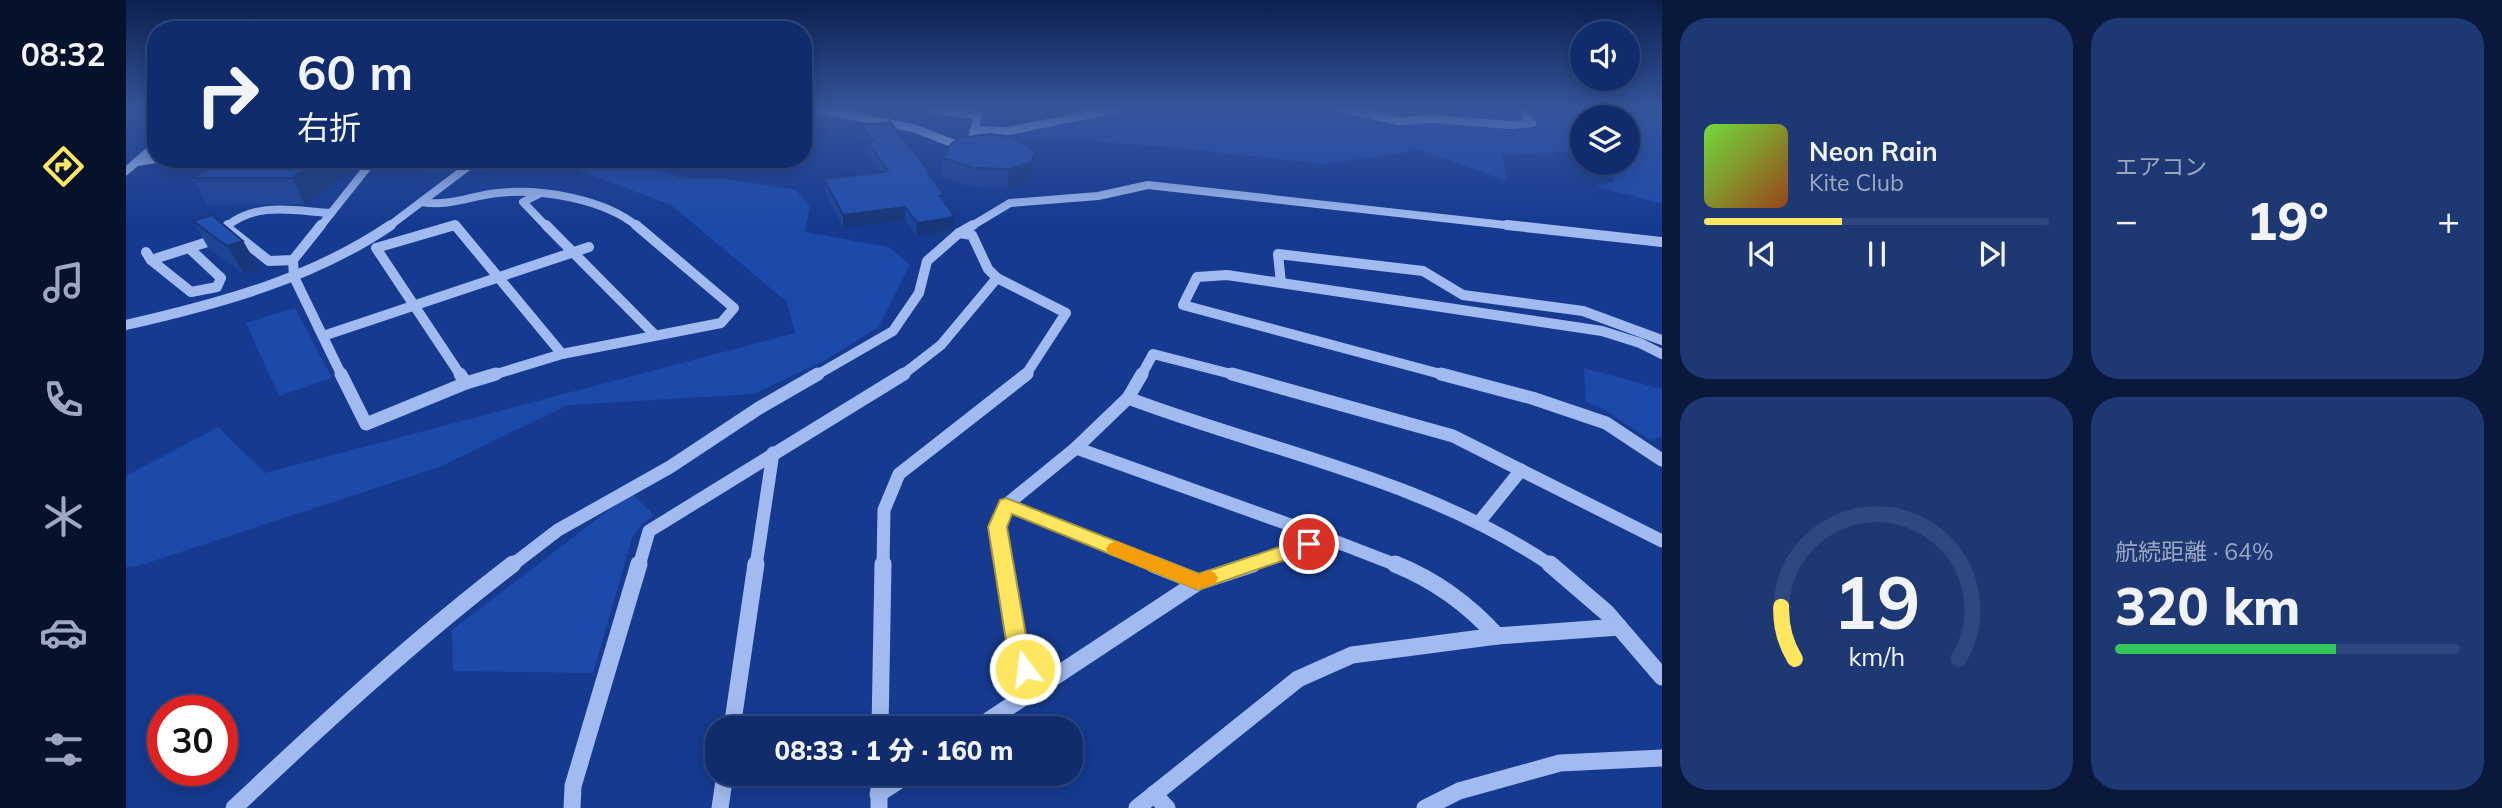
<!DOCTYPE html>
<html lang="ja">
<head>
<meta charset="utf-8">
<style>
  :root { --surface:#102c6c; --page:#1e3874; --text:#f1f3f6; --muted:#9ca7c2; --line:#30487f; --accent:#ffe661 }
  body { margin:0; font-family:Mulish,"Noto Sans JP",sans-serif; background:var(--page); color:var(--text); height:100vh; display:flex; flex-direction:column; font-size:26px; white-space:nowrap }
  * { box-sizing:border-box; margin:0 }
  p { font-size:23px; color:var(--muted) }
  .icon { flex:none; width:38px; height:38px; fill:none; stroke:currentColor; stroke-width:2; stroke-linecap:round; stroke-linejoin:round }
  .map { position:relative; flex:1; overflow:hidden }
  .details { display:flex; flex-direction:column; gap:18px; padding:18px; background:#09183b; width:840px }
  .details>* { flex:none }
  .hud { position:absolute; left:21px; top:21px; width:665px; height:147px; border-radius:28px; box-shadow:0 4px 18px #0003,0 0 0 2px var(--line); background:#102c6c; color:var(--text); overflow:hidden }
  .buttons { position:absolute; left:1444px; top:21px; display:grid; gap:14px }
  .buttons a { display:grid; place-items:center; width:70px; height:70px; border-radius:50%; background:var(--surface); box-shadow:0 4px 18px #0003,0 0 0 2px var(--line); font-size:35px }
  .speed { position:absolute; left:21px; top:695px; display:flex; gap:14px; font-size:35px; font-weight:700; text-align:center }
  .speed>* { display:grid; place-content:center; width:91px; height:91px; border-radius:50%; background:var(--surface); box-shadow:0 4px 18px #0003,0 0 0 2px var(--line); line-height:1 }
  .speed .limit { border:10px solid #d22; background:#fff; color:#111 }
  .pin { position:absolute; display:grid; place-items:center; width:60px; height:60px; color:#fff; margin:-30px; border:4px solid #fff; border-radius:50%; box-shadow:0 2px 7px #0007 }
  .me { position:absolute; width:77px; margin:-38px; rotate:345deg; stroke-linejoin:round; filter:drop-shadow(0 0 5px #0008) }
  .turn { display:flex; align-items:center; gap:24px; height:147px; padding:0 35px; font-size:32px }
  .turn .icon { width:91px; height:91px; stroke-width:2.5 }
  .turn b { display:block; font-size:49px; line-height:60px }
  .big { font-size:52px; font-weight:800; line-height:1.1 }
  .details .widget { flex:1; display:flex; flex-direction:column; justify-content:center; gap:10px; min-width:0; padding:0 24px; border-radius:28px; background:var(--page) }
  .details .dial { align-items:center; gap:0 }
  .dial svg { height:182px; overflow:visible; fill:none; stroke:var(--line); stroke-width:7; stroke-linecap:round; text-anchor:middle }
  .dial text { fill:var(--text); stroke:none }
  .song { display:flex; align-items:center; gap:21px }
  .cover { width:84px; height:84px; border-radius:10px; background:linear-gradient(135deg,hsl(100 70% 55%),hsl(20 70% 35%)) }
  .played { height:7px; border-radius:4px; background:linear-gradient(90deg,var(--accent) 40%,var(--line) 40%) }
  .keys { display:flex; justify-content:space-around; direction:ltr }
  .heat { display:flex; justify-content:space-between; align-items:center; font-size:38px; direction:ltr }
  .charge { height:10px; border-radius:5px; background:linear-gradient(90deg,#34c759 64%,var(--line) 0) }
  .details .tiles { flex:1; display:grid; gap:18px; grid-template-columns:repeat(2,1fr) }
  .trip { position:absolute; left:579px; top:716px; width:378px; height:70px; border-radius:28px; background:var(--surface); box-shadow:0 4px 18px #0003,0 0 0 2px var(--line); font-weight:800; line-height:70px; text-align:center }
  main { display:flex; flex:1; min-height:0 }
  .menu { display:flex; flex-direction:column; width:126px; justify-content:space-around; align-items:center; background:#06122b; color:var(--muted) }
  .menu .icon { width:49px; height:49px }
  .menu .selected { color:var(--accent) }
  .menu b { font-size:32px; color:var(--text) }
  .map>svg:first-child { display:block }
  .green { fill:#1d4aaa }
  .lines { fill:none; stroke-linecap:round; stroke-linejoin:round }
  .minor-far3 { stroke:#a1bbf1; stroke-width:8 }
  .minor-far2 { stroke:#a1bbf1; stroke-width:10 }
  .minor-far1 { stroke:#a1bbf1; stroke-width:13 }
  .minor { stroke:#a1bbf1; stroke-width:17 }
  .wall { fill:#1e4496 }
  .shaded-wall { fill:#18377a }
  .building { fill:#234faf; stroke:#18377a; stroke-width:2 }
  .route { fill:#ffe661; stroke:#a6963f; stroke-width:2 }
  .slow { fill:#f59e0b }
</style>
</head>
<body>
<main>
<nav class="menu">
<b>08:32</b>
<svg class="icon selected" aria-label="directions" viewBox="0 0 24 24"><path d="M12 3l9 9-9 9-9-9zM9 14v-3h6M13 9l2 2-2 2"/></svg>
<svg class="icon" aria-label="music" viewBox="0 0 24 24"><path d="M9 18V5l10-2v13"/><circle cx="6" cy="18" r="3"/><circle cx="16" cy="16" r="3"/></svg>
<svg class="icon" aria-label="phone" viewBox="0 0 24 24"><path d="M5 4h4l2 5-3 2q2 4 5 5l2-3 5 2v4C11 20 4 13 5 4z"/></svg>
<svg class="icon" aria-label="climate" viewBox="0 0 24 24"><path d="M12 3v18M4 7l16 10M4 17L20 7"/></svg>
<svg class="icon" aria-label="car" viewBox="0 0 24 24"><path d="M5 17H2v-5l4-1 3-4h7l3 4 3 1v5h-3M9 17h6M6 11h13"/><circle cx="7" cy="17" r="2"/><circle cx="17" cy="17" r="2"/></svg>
<svg class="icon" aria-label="filters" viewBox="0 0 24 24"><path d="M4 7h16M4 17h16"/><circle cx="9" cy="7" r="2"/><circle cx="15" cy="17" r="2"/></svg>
</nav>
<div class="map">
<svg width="1536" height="808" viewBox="0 0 1536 808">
  <rect width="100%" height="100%" fill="#153a90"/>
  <g class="green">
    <path d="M966,109H1491L1534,115L1536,116V204L1469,186L1487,182L1490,170L1485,163H1502V117H1456V151L1376,155L1381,181L1294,150L1199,164L1042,147L855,133L858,126C891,130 934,121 966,109Z"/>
    <path d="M304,159H509L554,178L602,179L670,190L684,207L679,232L763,247L784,265L752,327L698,361L627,394L442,405L313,467L12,566L0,567V476L92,427L139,473L669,333L661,302L545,205L449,169L297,172Z"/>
    <path d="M169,308L206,378L153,396L120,323Z"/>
    <path d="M1458,368L1536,389V437L1524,440L1479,410L1460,402Z"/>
    <path d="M505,493L528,515L513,527L506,538L467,673L327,671L326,630Z"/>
  </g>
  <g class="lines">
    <g class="minor-far3">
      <path d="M692,109L787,128L839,148L846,138L852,116L806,109"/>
      <path d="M1220,109L1272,121L1308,119L1385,125L1406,123L1400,117"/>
      <path d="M848,130L882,131L990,109"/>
      <path d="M11,162L30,159"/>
      <path d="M0,171L30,145"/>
      <path d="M413,194L397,202L421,227"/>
      <path d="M296,202C322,207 345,196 371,193C414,188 479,199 512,227"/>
      <path d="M100,227C130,201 169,211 205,213"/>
      <path d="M194,227L248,159"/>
      <path d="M262,227L352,159"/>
      <path d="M323,227H330"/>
      <path d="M844,227L884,203L972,196L1022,185L1397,227"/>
    </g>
    <g class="minor-far2">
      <path d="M102,225L100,227L143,261L167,260"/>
      <path d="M195,225L167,260L168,277L216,376"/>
      <path d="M420,225L528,334"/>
      <path d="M1381,225L1536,242"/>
      <path d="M833,233L846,235L862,269L871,278"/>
      <path d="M20,252L25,260L65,292L91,287L95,278L63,248"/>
      <path d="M25,260L94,238"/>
      <path d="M1155,283L1152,254L1297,271L1337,295L1457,311L1536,340"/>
      <path d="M0,325C92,304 186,279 265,225"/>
      <path d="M197,336L463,247"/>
      <path d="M335,376L250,248L329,225L436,354"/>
      <path d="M364,376L436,354L595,323L608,308L510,225"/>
      <path d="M689,376L767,331L793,293L801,261L833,233L847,225"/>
      <path d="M775,376L815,345L871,278L940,313L899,376"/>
      <path d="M1015,376L1027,354L1113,376"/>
      <path d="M1322,376L1057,305L1071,277L1101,275L1476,331L1514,343L1536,354"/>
    </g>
    <g class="minor-far1">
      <path d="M215,374L240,424L340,383L370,374"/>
      <path d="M334,374L340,383"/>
      <path d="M1106,374L1327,436L1536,541"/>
      <path d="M1315,374L1406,398L1480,423L1536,460"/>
      <path d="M1002,398C1145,452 1298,479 1426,566"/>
      <path d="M950,448L1198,537"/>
      <path d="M880,505L1032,566"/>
      <path d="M1354,521L1395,470"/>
      <path d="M385,566L432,530L544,467L633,408L692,374"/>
      <path d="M513,566L523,531L778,374"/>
      <path d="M630,566L647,453"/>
      <path d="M757,566L758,510L773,474L901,374"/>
      <path d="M878,566L872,527L880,505L950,448L1002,398L1016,374"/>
      <path d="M1122,566L1168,551L1198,537L1273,566"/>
    </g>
    <g class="minor">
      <path d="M878,564L892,647L906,691"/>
      <path d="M1027,564L1072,582"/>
      <path d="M1269,564C1309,580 1342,604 1371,636"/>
      <path d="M1424,564L1481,613L1536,677"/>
      <path d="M606,728L630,564"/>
      <path d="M754,728L757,564"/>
      <path d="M851,728L1072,582L1127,564"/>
      <path d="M753,774V808"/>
      <path d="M752,794L783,774"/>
      <path d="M1028,794L1041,808"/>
      <path d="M108,808C198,723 289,639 387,564"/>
      <path d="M446,808L447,786L513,564"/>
      <path d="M594,808L599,774"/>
      <path d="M1011,808L1172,679L1226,655L1371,636L1493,627"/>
      <path d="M1299,808L1333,791L1434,763L1536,758"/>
    </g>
  </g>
  <g class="wall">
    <path d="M734,125L806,174V178L818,195L817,201L827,228L823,231L790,236L779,220L717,228L699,192L698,179L754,172L742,154V146L735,137Z"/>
    <path d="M909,153L907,171L903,182L881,188L847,187L817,177V158Z"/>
    <path d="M228,171L179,204L81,205L66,178Z"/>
    <path d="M67,221L117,241L133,269L118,274L83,249Z"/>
  </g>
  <g class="shaded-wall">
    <path d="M909,153L907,171L903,182L881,188L883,169Z"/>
    <path d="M195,159H223L228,171L179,204L166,178Z"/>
    <path d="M779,207V220L717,228V215Z"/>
    <path d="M828,215L827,228L823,231L790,236L791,223Z"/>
    <path d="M117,241L133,269L118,274L101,246Z"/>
  </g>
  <g class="building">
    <path d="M764,122L806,174H803L818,195L814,196L828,215L824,218L791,223L779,207L717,215L698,179L762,171L742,142L748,141L734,125Z"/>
    <path d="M864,134L880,136L904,146L909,153L905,163L883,169L848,168L817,158L825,144L834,138Z"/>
    <path d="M96,159H195L166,178H66Z"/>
    <path d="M86,215L117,241L101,246L67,221Z"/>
  </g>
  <linearGradient id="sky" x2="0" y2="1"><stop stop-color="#0c204f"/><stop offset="0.49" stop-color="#35559c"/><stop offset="1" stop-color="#35559c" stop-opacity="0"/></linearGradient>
  <rect width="1536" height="222" fill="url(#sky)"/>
  <path class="route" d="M880,498L1073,574L1183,537L1190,539L1193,544L1190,549L1072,590L886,514L881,527L902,647L910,669L907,676L899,679L891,676L881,647L862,527L874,500Z"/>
  <path class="slow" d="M990,541L1073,574L1082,570L1089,573L1092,578L1089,584C1080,587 1074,590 1065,587L983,554L980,549L983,544Z"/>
</svg>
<div class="buttons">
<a><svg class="icon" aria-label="sound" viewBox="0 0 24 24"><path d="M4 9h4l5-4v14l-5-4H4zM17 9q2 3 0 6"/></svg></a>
<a><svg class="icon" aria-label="layers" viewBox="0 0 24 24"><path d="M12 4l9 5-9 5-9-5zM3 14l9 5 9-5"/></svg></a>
</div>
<div class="speed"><div class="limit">30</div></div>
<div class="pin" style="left:1183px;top:544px;background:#d93025"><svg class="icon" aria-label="arrive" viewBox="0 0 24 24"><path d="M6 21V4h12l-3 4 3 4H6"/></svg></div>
<svg class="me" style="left:899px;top:669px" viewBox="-20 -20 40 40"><circle r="17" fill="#ffe661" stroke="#fff" stroke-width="3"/><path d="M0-11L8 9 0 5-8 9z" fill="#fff"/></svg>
<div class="trip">08:33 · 1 分 · 160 m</div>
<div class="hud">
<div class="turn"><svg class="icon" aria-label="right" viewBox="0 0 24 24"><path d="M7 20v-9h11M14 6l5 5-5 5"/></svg><div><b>60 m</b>右折</div></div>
</div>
</div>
<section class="details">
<div class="tiles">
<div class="widget">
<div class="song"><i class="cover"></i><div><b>Neon Rain</b><p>Kite Club</p></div></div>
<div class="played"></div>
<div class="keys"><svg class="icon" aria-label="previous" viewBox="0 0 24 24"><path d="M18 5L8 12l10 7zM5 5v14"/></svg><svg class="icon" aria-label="pause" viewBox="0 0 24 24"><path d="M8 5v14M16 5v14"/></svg><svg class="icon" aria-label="next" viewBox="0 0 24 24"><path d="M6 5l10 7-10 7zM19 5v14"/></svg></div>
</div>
<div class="widget"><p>エアコン</p>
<div class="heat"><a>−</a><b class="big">19°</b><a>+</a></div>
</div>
<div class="widget dial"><svg viewBox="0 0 100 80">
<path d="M14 69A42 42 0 1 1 86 69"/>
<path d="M14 69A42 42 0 0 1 8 46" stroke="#ffe661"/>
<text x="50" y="56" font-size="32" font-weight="700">19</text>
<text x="50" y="72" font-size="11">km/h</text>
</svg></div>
<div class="widget"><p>航続距離 · 64%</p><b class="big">320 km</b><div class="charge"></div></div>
</div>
</section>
</main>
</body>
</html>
